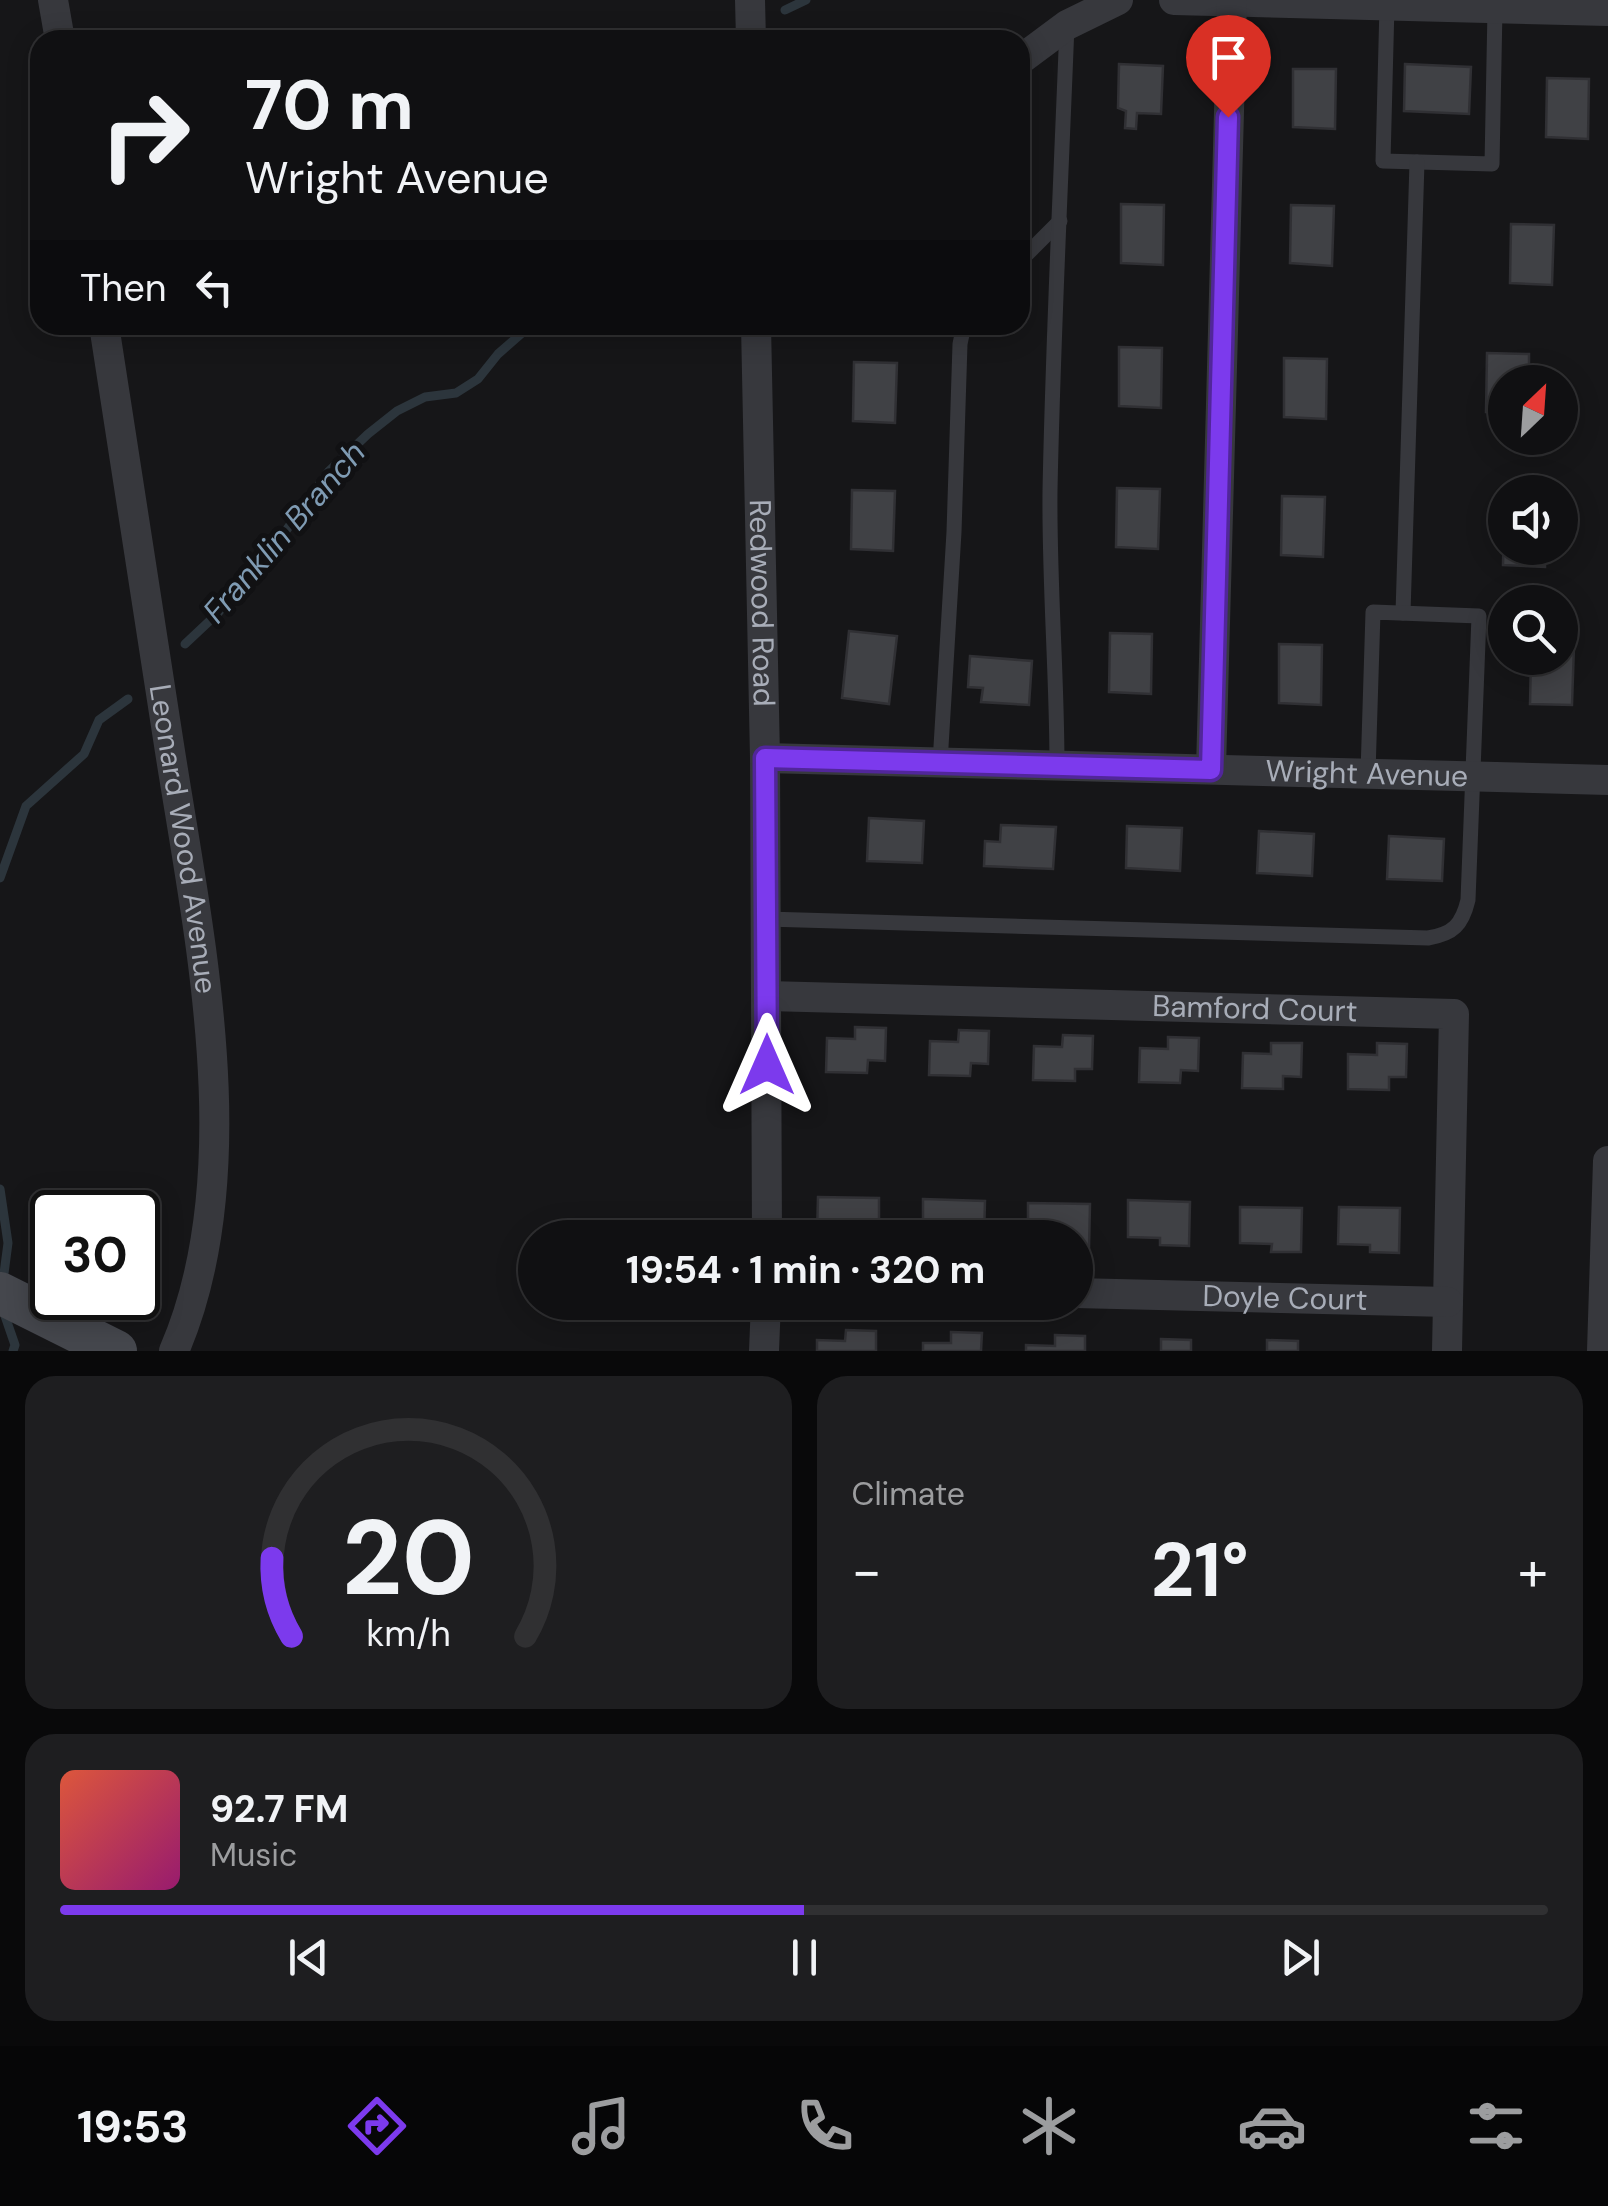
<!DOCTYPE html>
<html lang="en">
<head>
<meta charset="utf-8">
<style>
  :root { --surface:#101012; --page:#1e1e20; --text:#f1f3f6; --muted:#9c9d9f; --line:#303032; --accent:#7c3aed }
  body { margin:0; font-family:"DM Sans",sans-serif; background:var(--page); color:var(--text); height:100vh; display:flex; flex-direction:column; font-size:38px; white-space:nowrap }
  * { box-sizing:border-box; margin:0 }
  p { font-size:32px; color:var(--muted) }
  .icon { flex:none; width:55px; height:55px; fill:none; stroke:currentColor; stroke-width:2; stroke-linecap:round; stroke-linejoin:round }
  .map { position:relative; height:1351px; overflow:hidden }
  .drawer { display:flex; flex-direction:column; gap:25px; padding:25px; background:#09090a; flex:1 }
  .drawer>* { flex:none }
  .hud { position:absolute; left:30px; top:30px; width:1000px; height:305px; border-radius:30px; box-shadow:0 5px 25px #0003,0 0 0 2px var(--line); background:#101012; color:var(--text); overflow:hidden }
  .needle { width:65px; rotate:25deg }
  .fabs { position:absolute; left:1488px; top:365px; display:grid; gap:20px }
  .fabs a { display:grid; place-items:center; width:90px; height:90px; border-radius:50%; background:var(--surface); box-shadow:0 5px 25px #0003,0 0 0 2px var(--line); font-size:50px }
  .speed { position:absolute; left:30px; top:1190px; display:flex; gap:20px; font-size:50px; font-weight:700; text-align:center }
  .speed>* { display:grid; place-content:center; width:130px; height:130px; border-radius:50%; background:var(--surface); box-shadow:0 5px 25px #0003,0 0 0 2px var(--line); line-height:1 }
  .speed .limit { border:5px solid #111; border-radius:15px; background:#fff; color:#111 }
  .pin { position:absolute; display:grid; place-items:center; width:85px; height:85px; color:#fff; margin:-102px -42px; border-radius:50% 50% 50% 0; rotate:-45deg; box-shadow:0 0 10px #0007 }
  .pin .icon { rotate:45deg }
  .me { position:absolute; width:110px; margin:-55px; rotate:0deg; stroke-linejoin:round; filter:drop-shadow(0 0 8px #0008) }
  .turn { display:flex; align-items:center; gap:35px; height:210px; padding:0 50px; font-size:45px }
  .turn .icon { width:130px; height:130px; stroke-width:2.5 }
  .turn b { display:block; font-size:70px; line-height:85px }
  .then { display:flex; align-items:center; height:95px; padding:0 50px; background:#0003; gap:20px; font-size:38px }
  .big { font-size:75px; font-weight:700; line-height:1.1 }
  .drawer .card { flex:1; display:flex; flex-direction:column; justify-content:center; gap:15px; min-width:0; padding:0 35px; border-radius:30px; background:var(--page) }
  .drawer .dial { align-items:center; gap:0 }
  .dial svg { height:260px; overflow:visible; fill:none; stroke:var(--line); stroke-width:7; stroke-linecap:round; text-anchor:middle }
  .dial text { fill:var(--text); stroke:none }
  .song { display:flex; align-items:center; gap:30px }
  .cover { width:120px; height:120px; border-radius:15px; background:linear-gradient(135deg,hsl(10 70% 55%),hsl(320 70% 35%)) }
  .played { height:10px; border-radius:5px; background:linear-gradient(90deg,var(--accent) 50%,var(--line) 50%) }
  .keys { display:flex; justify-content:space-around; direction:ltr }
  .heat { display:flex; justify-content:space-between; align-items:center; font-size:55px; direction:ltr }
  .drawer .tiles { flex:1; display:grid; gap:25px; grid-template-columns:1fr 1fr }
  .card:last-child { grid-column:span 2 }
  .trip { position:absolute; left:518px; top:1220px; width:575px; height:100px; border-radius:50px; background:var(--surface); box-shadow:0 5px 25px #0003,0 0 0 2px var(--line); font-weight:700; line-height:100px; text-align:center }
  .tab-bar { display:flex; height:160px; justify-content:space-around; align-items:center; background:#060607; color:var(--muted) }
  .tab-bar .icon { width:70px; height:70px }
  .tab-bar .on { color:var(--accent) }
  .tab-bar b { font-size:45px; color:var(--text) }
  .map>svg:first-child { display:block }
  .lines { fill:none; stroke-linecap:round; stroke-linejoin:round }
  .stream { stroke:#2c353c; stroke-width:9 }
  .building { fill:#404145; stroke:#303034; stroke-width:2.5 }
  .lane { stroke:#37383d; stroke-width:15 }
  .street { stroke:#37383d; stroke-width:30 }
  .secondary { stroke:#45474d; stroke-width:42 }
  .route-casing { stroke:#51269a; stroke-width:25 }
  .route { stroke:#7c3aed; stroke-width:18 }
  .labels { text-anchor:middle; stroke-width:10; stroke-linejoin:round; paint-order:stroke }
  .street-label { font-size:30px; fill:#a8adb8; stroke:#111113 }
  .water-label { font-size:32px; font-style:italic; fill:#7f9bb3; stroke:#111113 }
</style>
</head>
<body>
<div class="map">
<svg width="1608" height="1351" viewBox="0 0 1608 1351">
  <rect width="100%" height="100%" fill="#161618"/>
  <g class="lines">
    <g class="stream">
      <path d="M785,10L806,0"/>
      <path d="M185,644L218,613L232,594L251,579L329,471L368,434L397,411L425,397L456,393L478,379L498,354L531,325"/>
      <path d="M0,878L26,806L84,754L99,720L128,699"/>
      <path d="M0,1189L8,1243L3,1281"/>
      <path d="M4,1313L15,1345L13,1351"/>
    </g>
  </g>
  <g class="building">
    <path d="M1119,64L1163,66L1161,114L1137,113L1136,129L1125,128L1126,111L1118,108Z"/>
    <path d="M1405,64L1471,67L1469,114L1404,111Z"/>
    <path d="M1293,69H1336L1335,129L1293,127Z"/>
    <path d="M1547,78L1589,79L1588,139L1546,137Z"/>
    <path d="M1121,204L1164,205L1163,265L1121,263Z"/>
    <path d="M1291,205L1334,206L1332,266L1290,263Z"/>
    <path d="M1511,224L1554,225L1552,285L1510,283Z"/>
    <path d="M1119,347L1162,348L1161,408L1119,406Z"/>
    <path d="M1487,353L1529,354V382H1505V413L1486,412Z"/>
    <path d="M1284,358L1327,359L1326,419L1284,417Z"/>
    <path d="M854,362L897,363L895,423L853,421Z"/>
    <path d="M1117,488L1160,489L1158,549L1116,547Z"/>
    <path d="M852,490L895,491L893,551L851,549Z"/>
    <path d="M1282,496L1325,497L1323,557L1281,555Z"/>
    <path d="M1504,506L1505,548H1545V567L1503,565Z"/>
    <path d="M849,631L897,636L889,704L842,698Z"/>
    <path d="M1110,633L1152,634L1151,694L1109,692Z"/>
    <path d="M1279,644L1322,645L1321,705L1279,703Z"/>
    <path d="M1560,645L1574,646L1572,705L1530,704L1531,658H1560Z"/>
    <path d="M970,656L1032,661L1029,705L981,702L983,688L968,687Z"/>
    <path d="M869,818L924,821L922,863L867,861Z"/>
    <path d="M1001,825L1056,827L1053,869L984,866L985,841L1000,842Z"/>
    <path d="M1127,826L1182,828L1180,871L1126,868Z"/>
    <path d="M1259,831L1314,834L1312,876L1257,873Z"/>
    <path d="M1389,836L1444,839L1442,881L1387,879Z"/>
    <path d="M855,1027L886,1028L885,1061L868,1060L867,1073L826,1072L827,1038L855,1039Z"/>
    <path d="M959,1030L989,1031L988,1064L971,1063L970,1076L929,1075L930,1041L958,1042Z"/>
    <path d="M1063,1035L1093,1036L1092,1069H1075V1081L1033,1080L1034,1046L1062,1047Z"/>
    <path d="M1168,1037L1199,1038L1198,1071L1181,1070L1180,1083L1139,1082L1140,1048L1168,1049Z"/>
    <path d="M1271,1043H1302L1301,1077L1283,1076V1089L1242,1088L1243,1053L1271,1054Z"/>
    <path d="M1377,1043L1407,1044L1406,1077H1389V1090L1348,1089V1054L1377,1055Z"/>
    <path d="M818,1197L879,1198V1238L817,1234Z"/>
    <path d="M923,1199L985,1201L984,1238L923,1237Z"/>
    <path d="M1128,1200L1190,1202L1189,1246L1160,1245V1238L1128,1237Z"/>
    <path d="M1028,1203L1090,1204L1089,1249L1075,1248V1238H1028Z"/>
    <path d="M1240,1207L1302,1208L1301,1252H1271L1272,1244L1240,1243Z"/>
    <path d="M1339,1207L1400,1208L1399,1253L1370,1252V1245L1338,1244Z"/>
    <path d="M846,1330L876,1331V1351H817V1340L845,1341Z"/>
    <path d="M951,1332L982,1333L981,1351H923V1343H951Z"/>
    <path d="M1055,1335L1085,1336V1351H1026V1345L1055,1346Z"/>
    <path d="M1161,1339L1191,1340V1351H1161Z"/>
    <path d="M1267,1340L1298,1341V1351H1267Z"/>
  </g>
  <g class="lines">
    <g class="lane">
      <path d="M1387,5L1383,161L1492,164L1495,9"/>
      <path d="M1020,261L1060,221"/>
      <path d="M1403,613L1417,162"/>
      <path d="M940,763L954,532L960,344L964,325"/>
      <path d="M1057,766C1057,674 1049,583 1050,491C1053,336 1061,180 1067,25"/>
      <path d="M766,919L1428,938C1453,934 1462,925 1468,900L1479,616L1373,612L1368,773"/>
    </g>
    <g class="street">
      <path d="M53,0L60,40"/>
      <path d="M750,0L751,40"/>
      <path d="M1174,0L1608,11"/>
      <path d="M1020,60L1067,25L1118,0"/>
      <path id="s1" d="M104,325C125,465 147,605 169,745C198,932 252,1171 174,1351"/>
      <path id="s2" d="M756,325L765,758L767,1238"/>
      <path id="s3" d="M765,758L1608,780"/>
      <path d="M1211,769L1232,2"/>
      <path id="s4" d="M767,996L1454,1014L1447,1351"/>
      <path id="s5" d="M1075,1293L1448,1302"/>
      <path d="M764,1351L766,1302"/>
      <path d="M1602,1351L1608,1161"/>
    </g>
    <path class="secondary" d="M0,1293L116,1351"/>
  </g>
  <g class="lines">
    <defs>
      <path id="route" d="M767,1065L765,758L1211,770L1228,117"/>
    </defs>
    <use href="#route" class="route-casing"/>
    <use href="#route" class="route"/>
  </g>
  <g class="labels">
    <g class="street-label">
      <text dy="10" stroke="none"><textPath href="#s2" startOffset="278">Redwood Road</textPath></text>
      <text dy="10" stroke="none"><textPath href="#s3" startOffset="602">Wright Avenue</textPath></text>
      <text dy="10" stroke="none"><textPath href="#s1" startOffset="520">Leonard Wood Avenue</textPath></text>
      <text dy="10" stroke="none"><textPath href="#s4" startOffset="488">Bamford Court</textPath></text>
      <text dy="10" stroke="none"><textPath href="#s5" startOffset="210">Doyle Court</textPath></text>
    </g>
    <g class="water-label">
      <text transform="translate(284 532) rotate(-49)" y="11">Franklin Branch</text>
    </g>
  </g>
</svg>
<div class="fabs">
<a><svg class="needle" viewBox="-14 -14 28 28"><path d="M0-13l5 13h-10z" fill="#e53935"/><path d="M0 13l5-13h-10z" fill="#9c9d9f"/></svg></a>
<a><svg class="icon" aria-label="sound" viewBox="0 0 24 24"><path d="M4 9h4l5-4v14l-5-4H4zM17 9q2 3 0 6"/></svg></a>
<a><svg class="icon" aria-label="search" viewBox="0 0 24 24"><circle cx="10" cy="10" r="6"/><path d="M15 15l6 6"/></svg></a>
</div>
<div class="speed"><div class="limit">30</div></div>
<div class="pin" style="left:1228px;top:117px;background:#d93025"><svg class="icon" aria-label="arrive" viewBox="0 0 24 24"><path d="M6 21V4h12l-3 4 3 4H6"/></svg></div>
<svg class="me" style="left:767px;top:1065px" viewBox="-20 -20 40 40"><path d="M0-17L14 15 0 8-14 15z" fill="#7c3aed" stroke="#fff" stroke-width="4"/></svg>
<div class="trip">19:54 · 1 min · 320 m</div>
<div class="hud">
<div class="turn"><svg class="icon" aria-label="right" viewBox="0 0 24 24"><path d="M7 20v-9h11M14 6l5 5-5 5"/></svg><div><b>70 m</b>Wright Avenue</div></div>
<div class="then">Then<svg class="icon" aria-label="left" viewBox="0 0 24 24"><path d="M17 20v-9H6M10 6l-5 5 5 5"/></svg></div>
</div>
</div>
<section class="drawer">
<div class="tiles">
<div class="card dial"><svg viewBox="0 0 100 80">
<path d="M14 69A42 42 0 1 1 86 69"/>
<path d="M14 69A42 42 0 0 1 8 45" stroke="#7c3aed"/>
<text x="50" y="56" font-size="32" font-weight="700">20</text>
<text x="50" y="72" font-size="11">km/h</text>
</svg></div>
<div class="card"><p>Climate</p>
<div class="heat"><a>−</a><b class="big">21°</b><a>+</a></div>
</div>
<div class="card">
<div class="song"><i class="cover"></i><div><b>92.7 FM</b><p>Music</p></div></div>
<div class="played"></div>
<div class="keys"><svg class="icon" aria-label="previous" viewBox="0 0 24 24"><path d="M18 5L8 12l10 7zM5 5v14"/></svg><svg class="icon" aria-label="pause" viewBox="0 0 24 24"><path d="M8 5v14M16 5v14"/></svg><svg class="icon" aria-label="next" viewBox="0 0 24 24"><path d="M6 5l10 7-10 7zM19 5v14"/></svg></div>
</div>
</div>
</section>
<nav class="tab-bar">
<b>19:53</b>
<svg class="icon on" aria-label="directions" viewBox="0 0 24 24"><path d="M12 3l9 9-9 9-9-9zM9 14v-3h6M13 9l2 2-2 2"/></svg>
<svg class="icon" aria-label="music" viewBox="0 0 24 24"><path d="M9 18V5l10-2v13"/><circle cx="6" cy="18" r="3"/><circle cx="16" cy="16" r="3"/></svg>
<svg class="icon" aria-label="phone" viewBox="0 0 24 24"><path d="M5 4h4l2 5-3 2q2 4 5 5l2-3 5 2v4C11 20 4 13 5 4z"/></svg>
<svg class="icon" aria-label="climate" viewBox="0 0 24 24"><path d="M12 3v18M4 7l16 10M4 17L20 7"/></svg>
<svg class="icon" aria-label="car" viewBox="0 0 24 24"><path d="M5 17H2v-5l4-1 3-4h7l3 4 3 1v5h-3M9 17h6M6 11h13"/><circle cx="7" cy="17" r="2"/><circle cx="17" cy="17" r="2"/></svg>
<svg class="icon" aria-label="filters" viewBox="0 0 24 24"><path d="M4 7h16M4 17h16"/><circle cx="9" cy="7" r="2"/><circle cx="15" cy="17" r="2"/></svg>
</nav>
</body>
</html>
